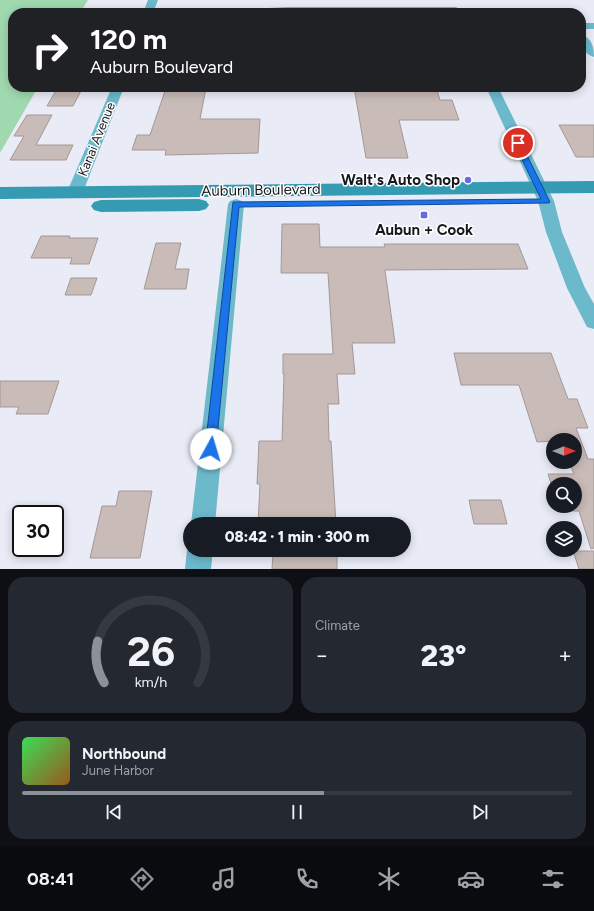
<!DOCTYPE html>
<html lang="en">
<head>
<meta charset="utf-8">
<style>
  :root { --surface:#171b24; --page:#242831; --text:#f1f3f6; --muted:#9ea1a6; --line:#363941; --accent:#8c9099 }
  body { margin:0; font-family:Figtree,sans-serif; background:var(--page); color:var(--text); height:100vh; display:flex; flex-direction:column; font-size:15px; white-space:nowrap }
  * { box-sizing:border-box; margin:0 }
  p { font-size:13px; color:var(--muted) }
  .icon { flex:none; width:22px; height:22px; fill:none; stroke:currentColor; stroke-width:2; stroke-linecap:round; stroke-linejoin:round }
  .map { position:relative; height:569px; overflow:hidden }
  .drawer { display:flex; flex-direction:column; gap:8px; padding:8px; background:#0d0f14; flex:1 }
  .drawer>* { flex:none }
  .hud { position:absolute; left:8px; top:8px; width:578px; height:84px; border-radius:16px; box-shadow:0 2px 10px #0003; background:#202124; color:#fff; overflow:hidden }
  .needle { width:26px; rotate:90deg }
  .controls { position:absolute; left:546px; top:433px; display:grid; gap:8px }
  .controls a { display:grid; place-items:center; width:36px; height:36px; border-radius:50%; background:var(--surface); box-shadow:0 2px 10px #0003; font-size:20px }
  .speed { position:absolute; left:12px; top:505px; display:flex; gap:8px; font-size:20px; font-weight:700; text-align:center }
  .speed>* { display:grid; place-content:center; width:52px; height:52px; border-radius:50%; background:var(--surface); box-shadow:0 2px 10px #0003; line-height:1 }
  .speed .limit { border:2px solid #111; border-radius:6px; background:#fff; color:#111 }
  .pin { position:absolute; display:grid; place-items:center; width:34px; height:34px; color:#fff; margin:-17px; border:2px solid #fff; border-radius:50%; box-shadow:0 1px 4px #0007 }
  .me { position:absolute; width:44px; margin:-22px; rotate:6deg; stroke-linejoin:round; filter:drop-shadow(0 0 3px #0008) }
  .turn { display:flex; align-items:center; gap:14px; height:84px; padding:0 16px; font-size:18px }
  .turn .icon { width:52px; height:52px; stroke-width:2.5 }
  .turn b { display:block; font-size:28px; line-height:34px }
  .big { font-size:30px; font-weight:800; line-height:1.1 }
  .drawer .widget { flex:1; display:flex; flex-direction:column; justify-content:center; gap:6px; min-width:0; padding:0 14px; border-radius:16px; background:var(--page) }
  .drawer .dial { align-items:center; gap:0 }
  .dial svg { height:104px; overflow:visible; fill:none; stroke:var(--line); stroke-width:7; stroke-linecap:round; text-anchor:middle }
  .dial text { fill:var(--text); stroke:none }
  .song { display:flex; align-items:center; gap:12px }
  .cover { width:48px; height:48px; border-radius:6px; background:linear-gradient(135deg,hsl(130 70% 55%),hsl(30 70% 35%)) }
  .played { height:4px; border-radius:2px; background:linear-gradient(90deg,var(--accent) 55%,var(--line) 55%) }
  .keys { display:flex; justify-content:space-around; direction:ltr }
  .heat { display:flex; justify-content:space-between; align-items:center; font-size:22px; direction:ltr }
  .drawer .tiles { flex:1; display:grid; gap:8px; grid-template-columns:1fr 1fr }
  .widget:last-child { grid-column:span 2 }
  .trip { position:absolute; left:183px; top:517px; width:228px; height:40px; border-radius:20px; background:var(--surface); box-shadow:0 2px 10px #0003; font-weight:800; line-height:40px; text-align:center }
  .menu { display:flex; height:64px; justify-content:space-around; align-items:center; background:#090b0e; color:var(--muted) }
  .menu .icon { width:28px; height:28px }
  .menu .on { color:var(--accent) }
  .menu b { font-size:18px; color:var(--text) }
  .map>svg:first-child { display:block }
  .green { fill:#a0d9af }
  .building { fill:#c8bbb8; stroke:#a59896 }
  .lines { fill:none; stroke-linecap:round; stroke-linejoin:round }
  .minor { fill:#6cb9cc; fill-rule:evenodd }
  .secondary { fill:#349bb2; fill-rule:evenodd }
  .route { fill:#1a73e8; stroke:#114b97 }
  .poi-dot { fill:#666ae3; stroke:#fff; stroke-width:1.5 }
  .labels { text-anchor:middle; stroke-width:3; stroke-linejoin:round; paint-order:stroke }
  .far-street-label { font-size:13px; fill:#17181c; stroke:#fff }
  .poi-label { font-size:15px; font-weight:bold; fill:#17181c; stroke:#fff; text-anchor:end }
  .street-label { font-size:15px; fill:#17181c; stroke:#fff }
</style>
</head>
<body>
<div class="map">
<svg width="594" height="569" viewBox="0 0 594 569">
  <rect width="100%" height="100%" fill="#e9ebf6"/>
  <path class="green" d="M0,0H88L80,13H13V87H38L0,153Z"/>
  <g class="building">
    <path d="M58,87H83L73,106H47Z"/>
    <path d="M354,87H436L440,100H452L459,120H399L408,158H366Z"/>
    <path d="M166,88H206L200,119H260L258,153L165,155L166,150H132L137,135H150Z"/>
    <path d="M27,115H52L36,145H73L66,160H10L24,136H14Z"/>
    <path d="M559,125H594V157H576Z"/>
    <path d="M282,224H319L320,247H385L384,244H518L528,269L385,270L395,343H352L355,374H337L339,404H328L329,441H331L336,524H258L260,484H257L259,441H282L284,374H283V354H333L328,273H281Z"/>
    <path d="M41,236H70L69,238H98L89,264H70L72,258H31Z"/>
    <path d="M156,243H181L175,269H189L186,289H144Z"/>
    <path d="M71,278H97L91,295H65Z"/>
    <path d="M454,353H551L568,399H577L588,428H576L588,459H594V548L591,549L579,511H560L558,506H575V484H553V489L548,474H574L569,462H575V440L537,442L519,385H461Z"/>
    <path d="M0,381H59L48,414H16L19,407H0Z"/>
    <path d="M119,491H152L140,558H90L102,506H116Z"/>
    <path d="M469,500H501L507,524H474Z"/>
    <path d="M257,550H337V569H272L273,554H257Z"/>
    <path d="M573,551H594V569H579Z"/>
  </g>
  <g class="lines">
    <g class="minor">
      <path d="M148,0H158L153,13H143Z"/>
      <path d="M288,7H456L461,10L456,13H222L227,10Z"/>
      <rect x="581" y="23" width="13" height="6"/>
      <path d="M581,35C592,37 594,48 594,57C584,55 581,44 581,35Z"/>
      <path d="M112,87H124L83,192L80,195H70L67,192Z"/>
      <path d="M486,87H498L554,201L562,232L585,288L594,304V329L587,327L567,288L546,232L538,201Z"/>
      <path d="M236,199L242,201L244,204L215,524H191L228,204L230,201Z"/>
      <path d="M190,543V550H213L211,569H185L187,550Z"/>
    </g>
    <g class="secondary">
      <path d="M594,181V193L0,199V187Z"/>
      <path d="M199,199L206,201L209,205L206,209L199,211L101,212L94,210L91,206L94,202L101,200Z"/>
    </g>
  </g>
  <path class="route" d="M518,141L521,143L550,202L549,203L239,207L216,449L215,453L211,455L207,453L205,449L233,202L541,199L514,143Z"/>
  <g class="poi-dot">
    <circle cx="468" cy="180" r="4"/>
    <rect x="420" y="211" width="8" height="8" rx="2"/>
  </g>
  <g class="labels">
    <g class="far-street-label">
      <text transform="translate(96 139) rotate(-68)" y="5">Kanai Avenue</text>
    </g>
    <g class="poi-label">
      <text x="460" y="185">Walt's Auto Shop</text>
      <text x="424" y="235" text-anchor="middle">Aubun + Cook</text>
    </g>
    <g class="street-label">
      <text transform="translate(261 190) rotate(-1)" y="5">Auburn Boulevard</text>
    </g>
  </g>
</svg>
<div class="controls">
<a><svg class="needle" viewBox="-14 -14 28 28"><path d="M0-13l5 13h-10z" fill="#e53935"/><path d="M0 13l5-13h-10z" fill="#9ea1a6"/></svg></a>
<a><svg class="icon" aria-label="search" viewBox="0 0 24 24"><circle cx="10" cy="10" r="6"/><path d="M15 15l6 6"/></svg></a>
<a><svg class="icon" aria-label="layers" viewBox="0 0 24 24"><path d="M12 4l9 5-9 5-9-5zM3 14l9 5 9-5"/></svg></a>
</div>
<div class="speed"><div class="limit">30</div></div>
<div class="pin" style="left:518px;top:143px;background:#d93025"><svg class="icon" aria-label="arrive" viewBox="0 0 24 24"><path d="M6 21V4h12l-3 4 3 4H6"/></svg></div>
<svg class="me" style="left:211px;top:449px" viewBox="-20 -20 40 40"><circle r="19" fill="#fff"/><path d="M0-13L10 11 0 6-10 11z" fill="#1a73e8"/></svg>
<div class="trip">08:42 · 1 min · 300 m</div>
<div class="hud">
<div class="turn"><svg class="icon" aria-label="right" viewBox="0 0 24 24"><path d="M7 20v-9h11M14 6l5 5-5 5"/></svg><div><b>120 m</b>Auburn Boulevard</div></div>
</div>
</div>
<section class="drawer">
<div class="tiles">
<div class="widget dial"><svg viewBox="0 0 100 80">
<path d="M14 69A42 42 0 1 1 86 69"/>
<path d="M14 69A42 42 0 0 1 9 37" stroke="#8c9099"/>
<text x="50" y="56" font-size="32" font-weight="700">26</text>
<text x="50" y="72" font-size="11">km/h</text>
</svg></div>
<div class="widget"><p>Climate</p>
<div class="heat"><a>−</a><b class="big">23°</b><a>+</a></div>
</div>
<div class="widget">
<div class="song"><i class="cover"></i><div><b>Northbound</b><p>June Harbor</p></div></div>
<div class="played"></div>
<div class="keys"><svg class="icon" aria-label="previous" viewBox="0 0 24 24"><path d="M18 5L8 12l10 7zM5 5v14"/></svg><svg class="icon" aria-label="pause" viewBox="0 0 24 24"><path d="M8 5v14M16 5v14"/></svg><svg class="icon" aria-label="next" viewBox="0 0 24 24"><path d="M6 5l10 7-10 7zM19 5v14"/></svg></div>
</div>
</div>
</section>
<nav class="menu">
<b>08:41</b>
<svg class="icon on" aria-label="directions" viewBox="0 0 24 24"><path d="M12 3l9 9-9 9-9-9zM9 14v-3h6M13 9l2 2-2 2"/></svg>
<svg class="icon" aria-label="music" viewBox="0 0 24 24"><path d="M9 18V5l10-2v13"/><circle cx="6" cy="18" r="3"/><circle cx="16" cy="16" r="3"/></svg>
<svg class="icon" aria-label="phone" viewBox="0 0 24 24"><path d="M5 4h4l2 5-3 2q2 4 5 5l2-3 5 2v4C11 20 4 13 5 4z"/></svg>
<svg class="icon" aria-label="climate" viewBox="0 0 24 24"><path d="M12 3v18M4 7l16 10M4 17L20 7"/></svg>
<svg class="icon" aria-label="car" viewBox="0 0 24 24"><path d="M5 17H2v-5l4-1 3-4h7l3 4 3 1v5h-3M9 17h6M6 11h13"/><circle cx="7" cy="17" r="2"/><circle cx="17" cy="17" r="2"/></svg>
<svg class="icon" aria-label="filters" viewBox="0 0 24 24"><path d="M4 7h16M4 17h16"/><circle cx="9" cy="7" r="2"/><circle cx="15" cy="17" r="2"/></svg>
</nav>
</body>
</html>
